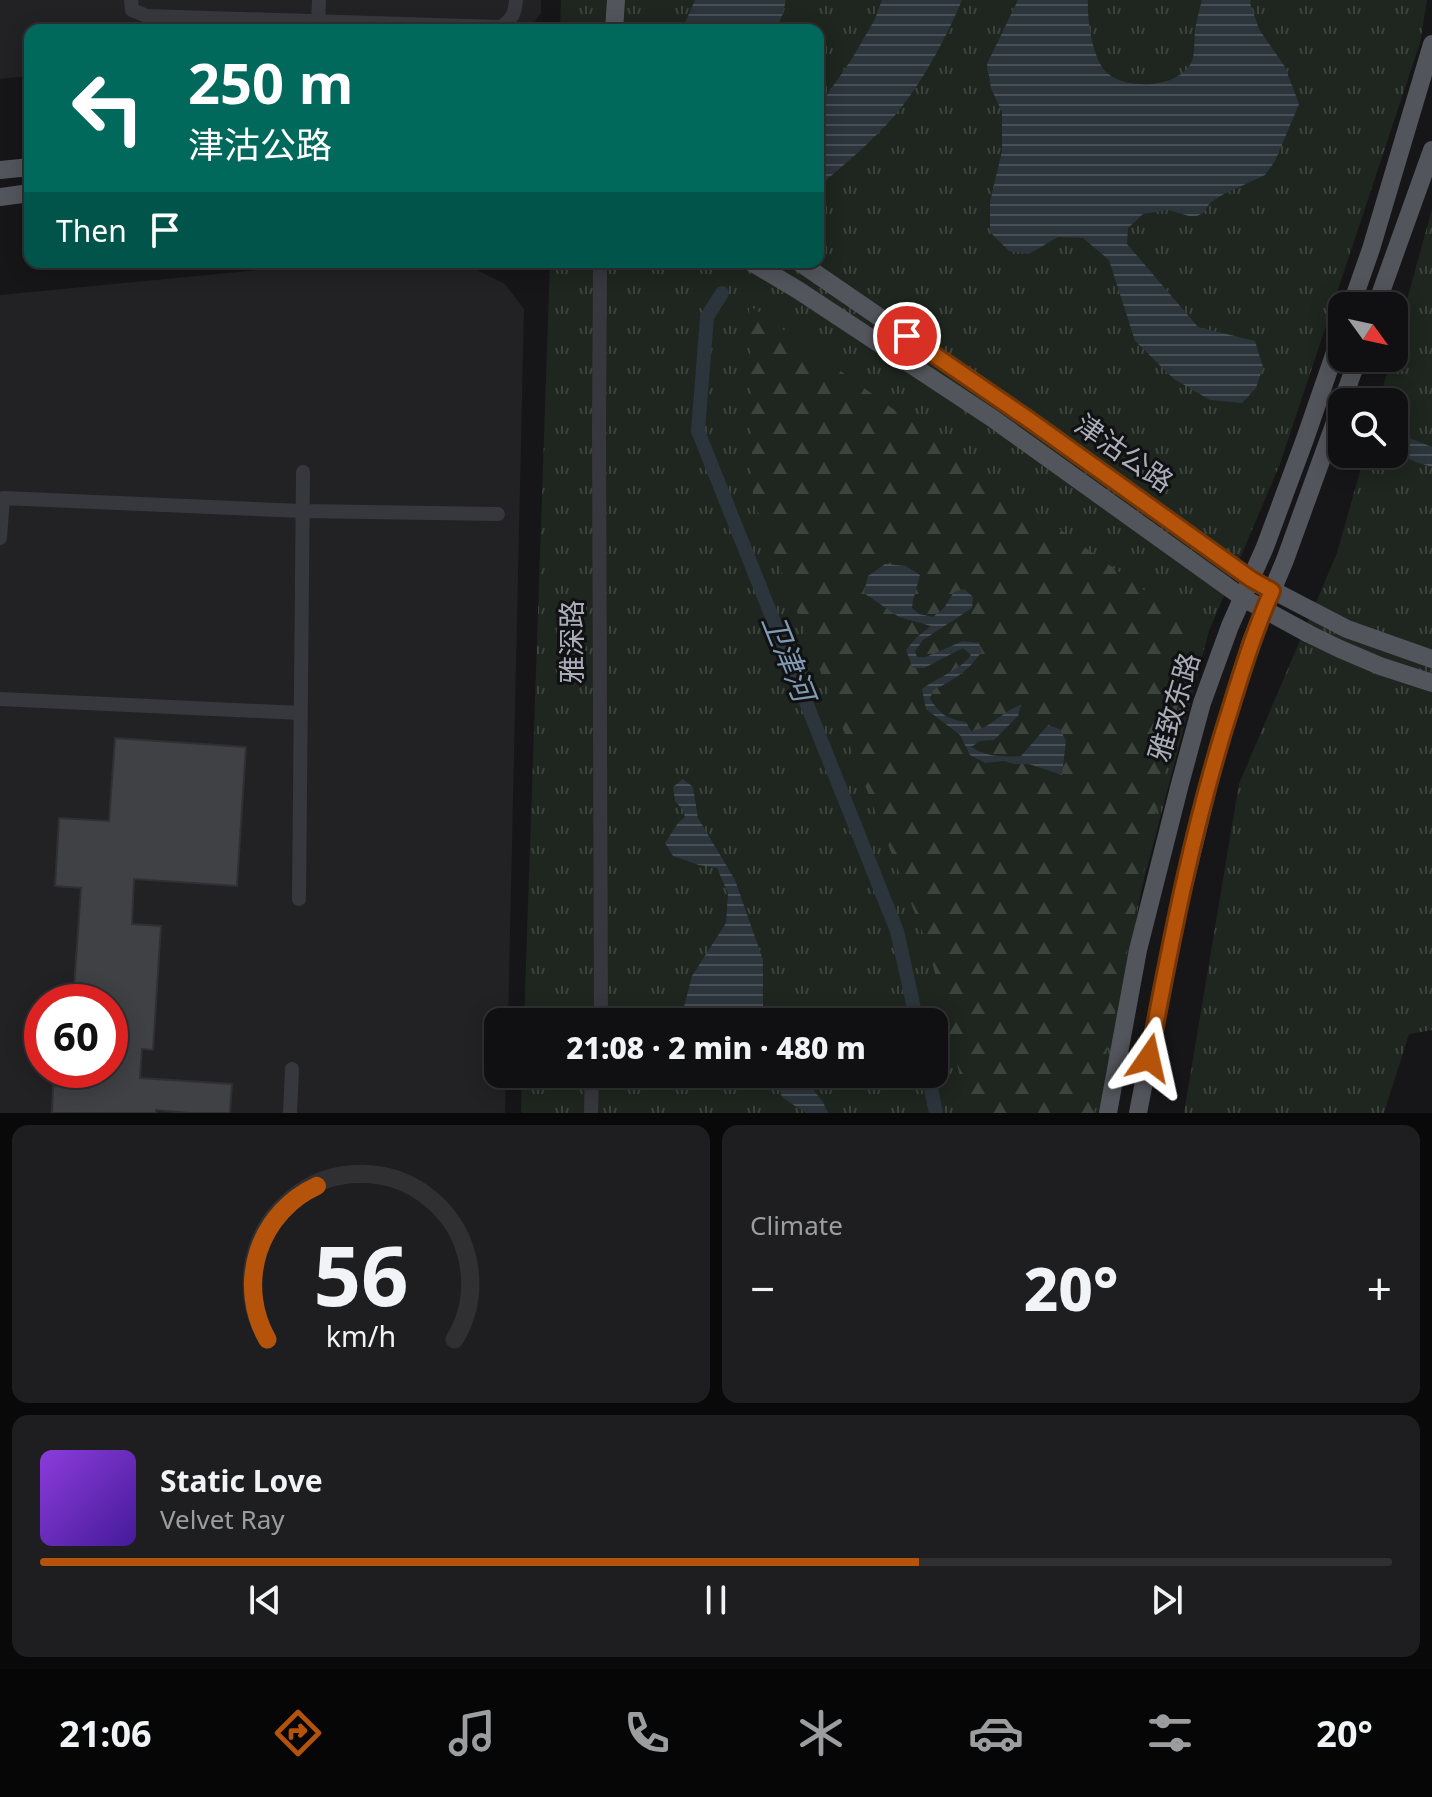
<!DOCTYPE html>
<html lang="en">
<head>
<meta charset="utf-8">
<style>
  :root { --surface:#101012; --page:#1e1e20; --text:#f1f3f6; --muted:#9c9d9f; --line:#303032; --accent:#b45309 }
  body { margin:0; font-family:"Noto Sans","Noto Sans SC",sans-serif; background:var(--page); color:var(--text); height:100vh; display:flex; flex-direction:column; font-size:30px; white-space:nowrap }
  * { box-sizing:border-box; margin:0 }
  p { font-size:26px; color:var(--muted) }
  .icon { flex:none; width:44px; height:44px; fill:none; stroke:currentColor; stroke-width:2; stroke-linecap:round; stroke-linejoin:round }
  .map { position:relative; height:1113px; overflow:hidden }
  .panel { display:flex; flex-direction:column; gap:12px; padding:12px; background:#09090a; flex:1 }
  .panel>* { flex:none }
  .guide { position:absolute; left:24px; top:24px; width:800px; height:244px; border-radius:16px; box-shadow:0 4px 20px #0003,0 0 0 2px var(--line); background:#00695c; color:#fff; overflow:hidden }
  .needle { width:52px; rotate:123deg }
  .buttons { position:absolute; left:1328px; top:292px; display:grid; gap:16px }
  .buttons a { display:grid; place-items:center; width:80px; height:80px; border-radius:16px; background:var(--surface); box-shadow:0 4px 20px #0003,0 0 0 2px var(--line); font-size:40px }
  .speed { position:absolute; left:24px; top:984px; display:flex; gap:16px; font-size:40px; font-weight:700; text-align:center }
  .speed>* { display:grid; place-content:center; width:104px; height:104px; border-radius:50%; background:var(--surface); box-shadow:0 4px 20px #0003,0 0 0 2px var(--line); line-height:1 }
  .speed .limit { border:12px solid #d22; background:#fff; color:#111 }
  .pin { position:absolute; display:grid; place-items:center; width:68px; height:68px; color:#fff; margin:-34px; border:4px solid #fff; border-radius:50%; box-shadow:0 2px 8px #0007 }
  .me { position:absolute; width:88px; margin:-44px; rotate:11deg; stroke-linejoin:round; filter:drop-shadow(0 0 6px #0008) }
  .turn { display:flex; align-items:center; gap:28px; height:168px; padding:0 32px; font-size:36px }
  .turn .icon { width:104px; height:104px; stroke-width:2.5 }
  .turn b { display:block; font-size:56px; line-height:68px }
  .then { display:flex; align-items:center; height:76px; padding:0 32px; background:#0003; gap:16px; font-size:30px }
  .big { font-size:60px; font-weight:800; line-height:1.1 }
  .panel .card { flex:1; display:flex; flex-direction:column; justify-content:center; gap:12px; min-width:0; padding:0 28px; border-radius:16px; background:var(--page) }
  .panel .dial { align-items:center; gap:0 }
  .dial svg { height:208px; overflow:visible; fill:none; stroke:var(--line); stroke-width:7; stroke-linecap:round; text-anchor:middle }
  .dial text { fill:var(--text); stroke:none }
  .song { display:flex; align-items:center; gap:24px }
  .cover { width:96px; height:96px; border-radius:12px; background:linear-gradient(135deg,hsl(270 70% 55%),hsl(260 70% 35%)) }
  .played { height:8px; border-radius:4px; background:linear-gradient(90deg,var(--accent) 65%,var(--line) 65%) }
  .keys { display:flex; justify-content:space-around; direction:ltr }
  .heat { display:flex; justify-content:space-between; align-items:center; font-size:44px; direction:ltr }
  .panel .tiles { flex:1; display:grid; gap:12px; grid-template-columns:1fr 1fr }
  .card:last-child { grid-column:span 2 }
  .trip { position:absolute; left:484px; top:1008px; width:464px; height:80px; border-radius:16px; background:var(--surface); box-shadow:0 4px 20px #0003,0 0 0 2px var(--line); font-weight:800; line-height:80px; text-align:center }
  .tab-bar { display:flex; height:128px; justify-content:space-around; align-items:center; background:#060607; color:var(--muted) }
  .tab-bar .icon { width:56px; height:56px }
  .tab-bar .current { color:var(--accent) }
  .tab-bar b { font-size:36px; color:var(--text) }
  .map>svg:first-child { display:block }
  .built { fill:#222225; fill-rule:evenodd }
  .grass { fill:url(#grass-tufts) }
  .forest { fill:url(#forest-firs) }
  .water { fill:url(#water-rules) }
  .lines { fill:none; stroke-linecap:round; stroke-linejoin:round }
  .canal { stroke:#2c353c; stroke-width:14 }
  .building { fill:#404145; stroke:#303034; stroke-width:2 }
  .minor { stroke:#37383d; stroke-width:14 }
  .major { stroke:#53555c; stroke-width:18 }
  .route-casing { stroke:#753606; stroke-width:20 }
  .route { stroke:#b45309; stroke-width:14 }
  .labels { text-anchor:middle; stroke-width:6; stroke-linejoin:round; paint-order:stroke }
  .street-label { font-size:28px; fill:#a8adb8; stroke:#111113 }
  .water-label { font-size:30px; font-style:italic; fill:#7f9bb3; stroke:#111113 }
</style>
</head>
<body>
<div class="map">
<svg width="1432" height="1113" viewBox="0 0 1432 1113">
  <defs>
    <pattern id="grass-tufts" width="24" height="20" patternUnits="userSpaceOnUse" patternTransform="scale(2)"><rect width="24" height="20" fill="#1e261f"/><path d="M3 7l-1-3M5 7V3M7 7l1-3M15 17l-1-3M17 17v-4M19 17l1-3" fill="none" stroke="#3c433d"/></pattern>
    <pattern id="forest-firs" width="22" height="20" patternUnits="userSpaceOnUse" patternTransform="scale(2)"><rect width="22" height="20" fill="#1e261f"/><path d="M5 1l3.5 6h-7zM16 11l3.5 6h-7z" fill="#3c433d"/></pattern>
    <pattern id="water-rules" width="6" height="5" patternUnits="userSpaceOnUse" patternTransform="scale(2)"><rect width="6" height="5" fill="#2c353c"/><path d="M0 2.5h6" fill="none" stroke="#485056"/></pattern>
  </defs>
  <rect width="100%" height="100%" fill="#161618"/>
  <g class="built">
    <path d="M0,0H541V13L529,30H30V76L0,79Z"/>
    <path d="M342,262H389L471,267L505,284L524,309L508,1022H498V1074H506L505,1113H0V295ZM42,1002H110V1070H42Z"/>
  </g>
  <g class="grass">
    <path d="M561,0H1427L1420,43L1280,464L1209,631L1141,891L1103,1113H521L522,1074H934V1022H524L550,262H818V30H560Z"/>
    <path d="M1432,209V1030L1409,1034L1384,1113H1184L1239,784L1337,553L1365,454H1394V402H1379L1391,358H1394V347Z"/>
  </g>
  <path class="forest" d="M749,305L1194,626L1094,1113H969L929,949L753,499Z"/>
  <g class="water">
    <path d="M695,0H786L782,16L776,30H682Z"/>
    <path d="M882,0H962C947,36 921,85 896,114C874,140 844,165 818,187V108L853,57L875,19Z"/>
    <path d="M1018,0H1088C1087,19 1092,56 1105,71C1124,91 1180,89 1192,61C1195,52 1194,39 1195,30C1197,20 1199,10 1202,0H1251L1250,3L1259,29L1285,67L1299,104L1275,161L1265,175L1222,195L1210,203L1203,213L1197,216H1189L1168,210L1143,214L1128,228L1127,244L1198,327L1255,341L1263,367L1256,388L1242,403L1210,400L1174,379L1135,341L1109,260L1083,238L1058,237L1029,254L1009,251L990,232V202L1002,151V112L991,88L987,64Z"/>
    <path d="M1402,435L1432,447V467C1416,461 1394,459 1394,439Z"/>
    <path d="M885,564L906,566L920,575L913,600L912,608L919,614L933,617L944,608L954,592L964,589L973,597L972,608L923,640L915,651L917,657H926L963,641L978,643L982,651C970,670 953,681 933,690L930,699C941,715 947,719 966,722L971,731C991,729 1002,711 1021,705L1018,716L994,740L980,741L971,747C987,757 1002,757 1021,756L1048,725L1060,729L1066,741L1062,775L1029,764H1014L1004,761L985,763L970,755L960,735L926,709L922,689C935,679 963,668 971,655L963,648L924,668H913L906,650L917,637L931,626L899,617L864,593L868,576Z"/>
    <path d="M683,779L693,787L698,818L735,880L763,960V1022H688L682,1014L692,976L726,923L728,893L717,868L699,865L673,856L665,843L678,823L685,817L683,810L675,801L673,787Z"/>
    <path d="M768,1074H801L823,1102L828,1113H807L798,1108L782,1097L778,1085Z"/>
  </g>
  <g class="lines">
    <g class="canal">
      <path d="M722,293L707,317L698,431L897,931L917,1022"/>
      <path d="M928,1074L936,1113"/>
    </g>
  </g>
  <path class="building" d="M115,738L246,747L237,886L134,879L132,924L161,926L153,1050L142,1049L140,1078L232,1084L230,1113H188L156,1110V1113H52L53,1086L88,1088L90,1070H110V1002H73L81,888L55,886L59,818L109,821Z"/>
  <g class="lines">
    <g class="minor">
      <path d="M131,0L132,10L147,16L500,27C512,20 515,14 516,0"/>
      <path d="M318,22L319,0"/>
      <path d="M600,262L599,427L601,1022"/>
      <path d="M0,538L3,498L302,511L498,514"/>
      <path d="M0,699L300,713"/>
      <path d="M299,899L303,472"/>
      <path d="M290,1113L292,1069"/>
      <path d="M591,1113L592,1074"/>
    </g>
    <g class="major">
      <path d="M614,30L616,0"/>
      <path d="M0,170L30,167"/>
      <path d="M0,197L30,193"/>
      <path d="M751,262L798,290L992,418L1243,598L1309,634L1340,649L1380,666L1432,683"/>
      <path d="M799,262L1003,402L1251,579L1347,629L1432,659"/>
      <path d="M1351,306L1371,249L1432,44"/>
      <path d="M1376,306L1432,150"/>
      <path d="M1342,402L1358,358"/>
      <path d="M1108,1113L1138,950L1180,784L1202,703L1230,626L1265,547L1305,439L1342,332"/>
      <path d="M1138,1113L1175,922L1218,747L1251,641L1285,560L1342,403"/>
    </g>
  </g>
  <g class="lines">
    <defs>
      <path id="route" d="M907,336L1028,419L1251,579L1272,591C1255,629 1243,667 1231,707C1194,822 1171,940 1149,1058"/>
    </defs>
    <use href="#route" class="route-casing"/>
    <use href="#route" class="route"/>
  </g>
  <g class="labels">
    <g class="street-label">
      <text transform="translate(1124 453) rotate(35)" y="10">津沽公路</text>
      <text transform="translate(572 642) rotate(-90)" y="10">雅深路</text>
      <text transform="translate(1174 707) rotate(-73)" y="10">雅致东路</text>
    </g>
    <g class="water-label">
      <text transform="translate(788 658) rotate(68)" y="10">卫津河</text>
    </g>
  </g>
</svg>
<div class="buttons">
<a><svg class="needle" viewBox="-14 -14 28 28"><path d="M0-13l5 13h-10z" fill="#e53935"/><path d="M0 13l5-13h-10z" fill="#9c9d9f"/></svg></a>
<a><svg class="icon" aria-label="search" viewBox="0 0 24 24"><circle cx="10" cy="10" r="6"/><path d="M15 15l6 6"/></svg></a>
</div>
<div class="speed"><div class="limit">60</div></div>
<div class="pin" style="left:907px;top:336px;background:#d93025"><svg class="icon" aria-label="arrive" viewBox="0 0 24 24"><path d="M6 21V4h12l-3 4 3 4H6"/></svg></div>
<svg class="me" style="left:1149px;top:1058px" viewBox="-20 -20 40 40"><path d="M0-17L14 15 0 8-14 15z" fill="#b45309" stroke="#fff" stroke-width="4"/></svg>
<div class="trip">21:08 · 2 min · 480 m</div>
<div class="guide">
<div class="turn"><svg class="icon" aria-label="left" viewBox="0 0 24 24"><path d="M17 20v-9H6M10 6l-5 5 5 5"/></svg><div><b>250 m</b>津沽公路</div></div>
<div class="then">Then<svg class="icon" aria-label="arrive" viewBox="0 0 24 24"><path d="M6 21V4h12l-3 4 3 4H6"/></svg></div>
</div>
</div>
<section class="panel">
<div class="tiles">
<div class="card dial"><svg viewBox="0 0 100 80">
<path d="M14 69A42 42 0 1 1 86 69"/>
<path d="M14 69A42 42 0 0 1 33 10" stroke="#b45309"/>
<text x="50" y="56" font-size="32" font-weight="700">56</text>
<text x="50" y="72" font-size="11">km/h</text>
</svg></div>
<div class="card"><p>Climate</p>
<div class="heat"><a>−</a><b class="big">20°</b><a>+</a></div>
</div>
<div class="card">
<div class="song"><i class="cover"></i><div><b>Static Love</b><p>Velvet Ray</p></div></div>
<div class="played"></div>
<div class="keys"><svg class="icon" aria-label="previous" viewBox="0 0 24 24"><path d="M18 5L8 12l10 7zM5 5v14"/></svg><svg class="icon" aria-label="pause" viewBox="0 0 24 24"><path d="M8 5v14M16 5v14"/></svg><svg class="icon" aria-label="next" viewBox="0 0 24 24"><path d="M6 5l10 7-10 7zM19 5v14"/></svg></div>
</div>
</div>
</section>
<nav class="tab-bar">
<b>21:06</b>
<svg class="icon current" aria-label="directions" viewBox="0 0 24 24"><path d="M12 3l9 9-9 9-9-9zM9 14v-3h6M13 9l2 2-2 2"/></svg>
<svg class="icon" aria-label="music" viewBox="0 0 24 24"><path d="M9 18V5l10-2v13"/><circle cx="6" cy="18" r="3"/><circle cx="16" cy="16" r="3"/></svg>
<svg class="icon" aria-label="phone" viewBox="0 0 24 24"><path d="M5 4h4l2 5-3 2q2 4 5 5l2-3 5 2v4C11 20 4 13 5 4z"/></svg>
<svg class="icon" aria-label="climate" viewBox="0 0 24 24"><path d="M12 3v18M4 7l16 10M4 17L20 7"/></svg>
<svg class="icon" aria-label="car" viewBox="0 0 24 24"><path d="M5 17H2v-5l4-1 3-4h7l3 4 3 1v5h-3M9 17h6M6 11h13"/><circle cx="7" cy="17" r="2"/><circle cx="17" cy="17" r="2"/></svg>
<svg class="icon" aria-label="filters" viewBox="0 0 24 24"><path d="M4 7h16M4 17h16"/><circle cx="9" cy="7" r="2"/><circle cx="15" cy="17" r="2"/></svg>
<b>20°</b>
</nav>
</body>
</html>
